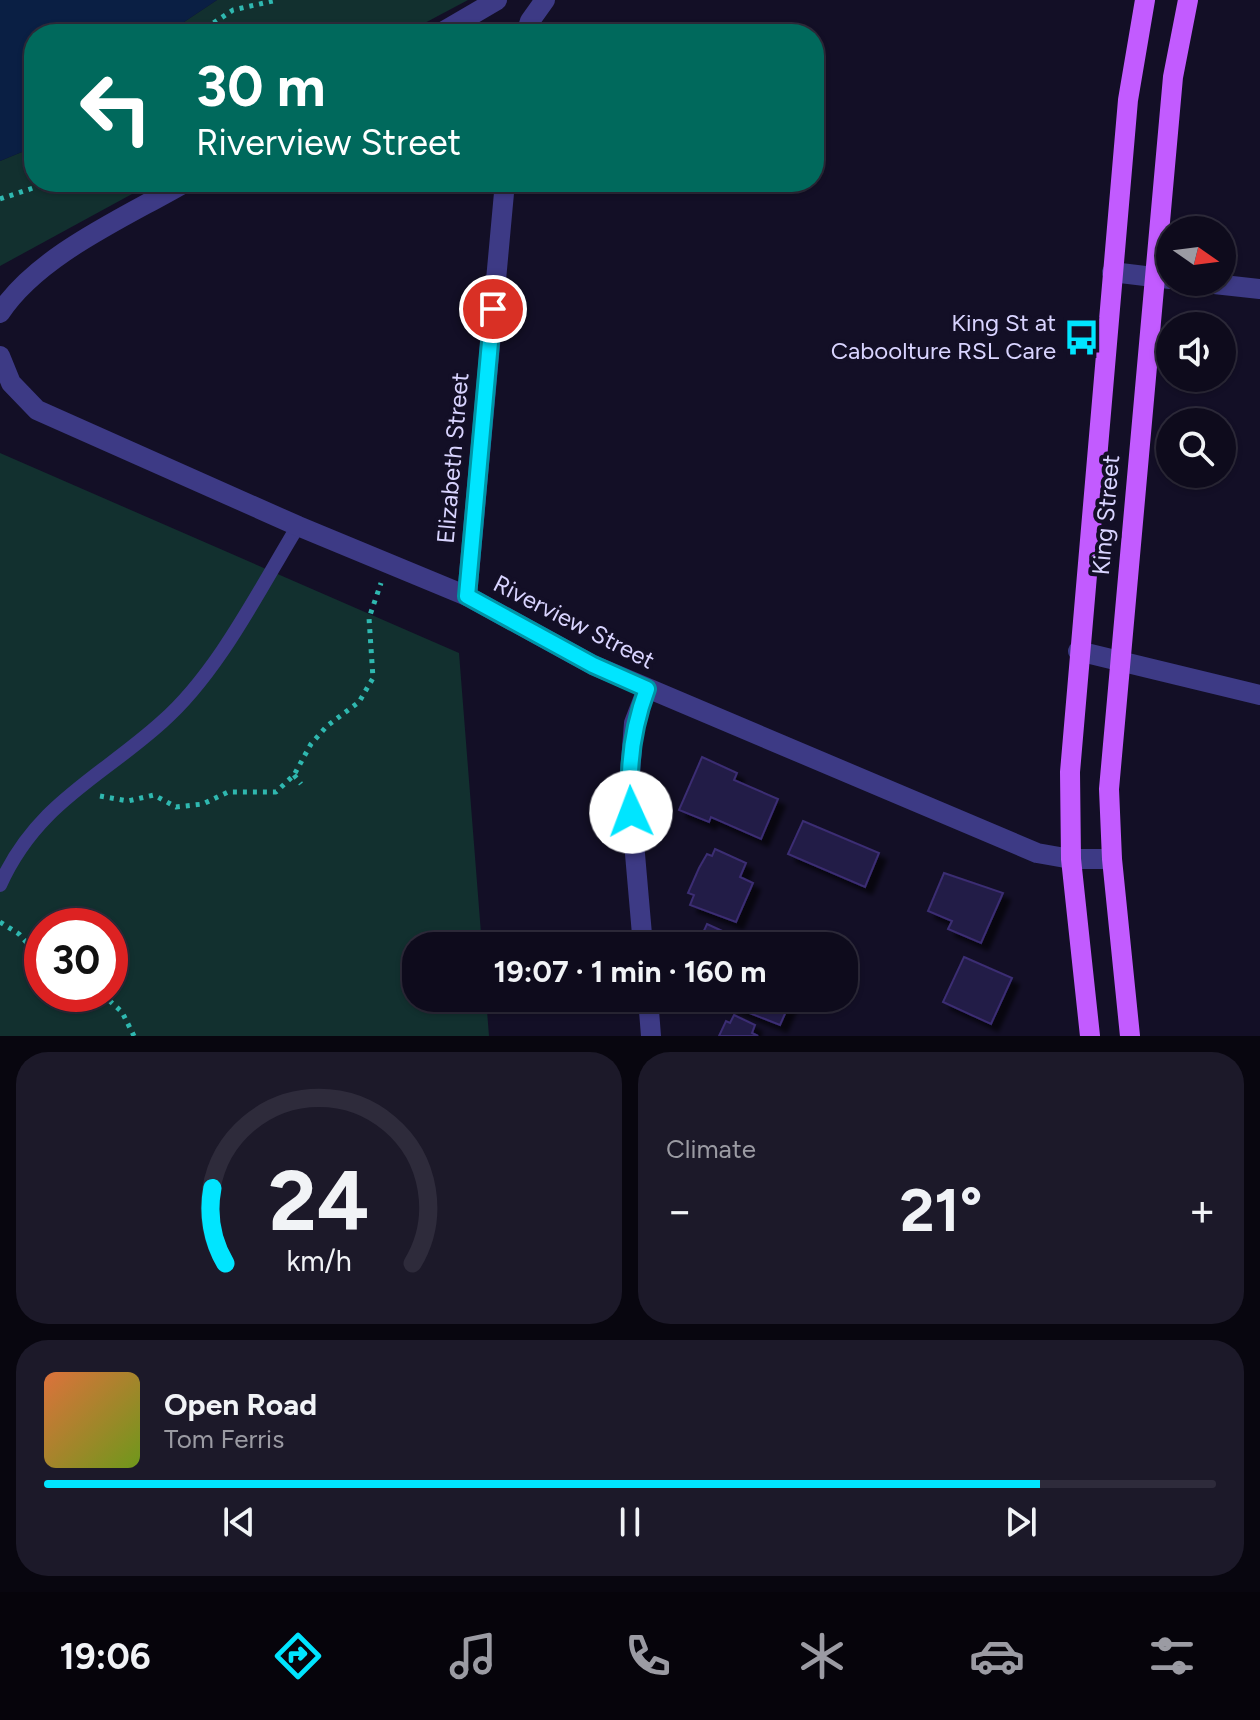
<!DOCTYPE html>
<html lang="en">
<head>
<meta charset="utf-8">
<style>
  :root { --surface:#0e0b1c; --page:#1c1929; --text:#f1f3f6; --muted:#9b9ba3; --line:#2e2b3b; --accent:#00e5ff }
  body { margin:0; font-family:Figtree,sans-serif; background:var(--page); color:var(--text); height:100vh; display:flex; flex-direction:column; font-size:30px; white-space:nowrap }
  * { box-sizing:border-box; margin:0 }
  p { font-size:26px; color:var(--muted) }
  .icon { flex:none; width:44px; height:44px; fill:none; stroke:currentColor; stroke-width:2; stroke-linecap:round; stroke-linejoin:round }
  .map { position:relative; height:1036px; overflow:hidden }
  .drawer { display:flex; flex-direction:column; gap:16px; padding:16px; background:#08060f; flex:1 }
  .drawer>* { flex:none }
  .hud { position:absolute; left:24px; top:24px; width:800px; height:168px; border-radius:32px; box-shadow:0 2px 6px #0004,0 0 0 2px var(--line); background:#00695c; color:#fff; overflow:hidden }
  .needle { width:52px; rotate:104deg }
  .buttons { position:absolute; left:1156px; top:216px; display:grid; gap:16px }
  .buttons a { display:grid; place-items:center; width:80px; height:80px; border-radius:50%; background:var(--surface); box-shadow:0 2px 6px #0004,0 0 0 2px var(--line); font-size:40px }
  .speed { position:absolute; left:24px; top:908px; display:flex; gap:16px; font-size:40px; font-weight:700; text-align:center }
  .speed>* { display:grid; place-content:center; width:104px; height:104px; border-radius:50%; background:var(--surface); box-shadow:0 2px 6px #0004,0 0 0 2px var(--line); line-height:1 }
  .speed .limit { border:12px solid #d22; background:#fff; color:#111 }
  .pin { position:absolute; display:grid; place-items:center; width:68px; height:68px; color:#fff; margin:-34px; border:4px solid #fff; border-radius:50%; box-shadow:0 2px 8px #0007 }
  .me { position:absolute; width:88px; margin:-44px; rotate:358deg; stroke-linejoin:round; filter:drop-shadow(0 0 6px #0008) }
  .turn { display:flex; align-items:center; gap:28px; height:168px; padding:0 40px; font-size:36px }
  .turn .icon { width:104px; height:104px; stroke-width:2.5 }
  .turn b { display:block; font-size:56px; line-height:68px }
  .big { font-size:60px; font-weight:700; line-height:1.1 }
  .drawer .card { flex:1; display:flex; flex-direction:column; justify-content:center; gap:12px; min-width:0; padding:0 28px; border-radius:32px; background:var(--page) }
  .drawer .dial { align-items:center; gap:0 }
  .dial svg { height:208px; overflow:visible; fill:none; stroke:var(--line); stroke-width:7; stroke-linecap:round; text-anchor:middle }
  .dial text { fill:var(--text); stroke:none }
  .song { display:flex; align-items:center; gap:24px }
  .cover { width:96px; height:96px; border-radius:12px; background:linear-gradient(135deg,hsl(20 70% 55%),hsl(80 70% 35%)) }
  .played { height:8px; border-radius:4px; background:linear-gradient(90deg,var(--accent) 85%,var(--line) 85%) }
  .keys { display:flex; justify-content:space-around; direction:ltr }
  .heat { display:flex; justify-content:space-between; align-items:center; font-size:44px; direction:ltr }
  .drawer .tiles { flex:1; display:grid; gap:16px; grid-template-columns:1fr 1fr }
  .card:last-child { grid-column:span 2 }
  .trip { position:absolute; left:402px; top:932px; width:456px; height:80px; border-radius:32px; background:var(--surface); box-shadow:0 2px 6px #0004,0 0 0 2px var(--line); font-weight:700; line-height:80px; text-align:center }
  .tab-bar { display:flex; height:128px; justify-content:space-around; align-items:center; background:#06040b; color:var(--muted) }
  .tab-bar .icon { width:56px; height:56px }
  .tab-bar .selected { color:var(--accent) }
  .tab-bar b { font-size:36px; color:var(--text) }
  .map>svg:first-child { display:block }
  .green { fill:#12302f; fill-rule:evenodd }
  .water { fill:#0a1f44 }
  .building { fill:#241b47; stroke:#3b2d73; stroke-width:2; filter:url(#shadow) }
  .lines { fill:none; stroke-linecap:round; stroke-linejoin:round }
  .path { stroke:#2fb8b0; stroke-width:5; stroke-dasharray:4 6; stroke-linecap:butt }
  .lane { stroke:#3d3a85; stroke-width:14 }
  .street { stroke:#3d3a85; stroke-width:20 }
  .primary { stroke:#c25bff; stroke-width:20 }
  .route-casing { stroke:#0095a6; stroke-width:20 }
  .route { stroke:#00e5ff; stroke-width:14 }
  .labels { text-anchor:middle; stroke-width:8; stroke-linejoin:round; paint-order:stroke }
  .poi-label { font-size:24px; fill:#d9d4ff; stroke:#130f26; text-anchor:end }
  .street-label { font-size:24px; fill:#d9d4ff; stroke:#130f26 }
</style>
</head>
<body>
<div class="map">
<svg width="1260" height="1036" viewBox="0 0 1260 1036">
  <defs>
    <filter id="shadow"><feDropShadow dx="7" dy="7" stdDeviation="2" flood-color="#0009"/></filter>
  </defs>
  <rect width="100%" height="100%" fill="#130f26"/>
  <g class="green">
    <path d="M217,0H468L404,34H166Z"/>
    <path d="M34,147V182H154L0,266V161Z"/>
    <path d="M0,453L459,653L482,946H416V998H486L489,1036H0ZM42,926H110V994H42Z"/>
  </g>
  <path class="water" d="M0,0H217L166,34H34V147L0,161Z"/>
  <g class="building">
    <path d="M702,757L737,773L734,780L778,799L761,839L711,817L709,822L679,810Z"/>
    <path d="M803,821L879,853L865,887L788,854Z"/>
    <path d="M715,849L746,863L740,877L753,883L736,922L690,905L694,895L688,893L699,868L707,854L712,856Z"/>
    <path d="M944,873L1003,893L981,943L948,929L952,921L928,911Z"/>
    <path d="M707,924L755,946H697Z"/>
    <path d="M964,957L1012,978L991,1024L943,1002Z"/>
    <path d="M726,998H792L780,1025L724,1003Z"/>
    <path d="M734,1015L755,1025L752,1033L758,1036H719L726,1021L730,1023Z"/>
  </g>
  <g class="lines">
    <g class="path">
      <path d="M197,34L233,10L277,0"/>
      <path d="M0,199L51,182"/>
      <path d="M294,775L301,784"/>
      <path d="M100,796L128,801L154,795L176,807L203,804L228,792H276L294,775L311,744L327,726L359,702L373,678L369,618L381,583"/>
      <path d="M0,922L19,934L42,960"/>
      <path d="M102,994L122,1012L134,1036"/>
    </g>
    <path class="lane" d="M0,885C37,803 100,778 162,722C218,673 259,590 298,526"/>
    <g class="street">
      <path d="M439,34L497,0"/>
      <path d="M526,34L530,21L545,0"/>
      <path d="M1112,272L1170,279"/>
      <path d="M1196,282L1260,289"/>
      <path d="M0,313C39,254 126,217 186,182"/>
      <path d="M0,356L11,383L37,410L298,526L467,596L593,665L1037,853L1071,859H1112"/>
      <path d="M467,596L505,182"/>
      <path d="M1078,651L1260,695"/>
      <path d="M643,946L629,785L634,723L647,689"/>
      <path d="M648,998L651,1036"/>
    </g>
    <g class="primary">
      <path d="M1090,1036L1071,859L1070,772L1128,100L1145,0"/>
      <path d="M1130,1036L1112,859L1109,789L1173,77L1188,0"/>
    </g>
  </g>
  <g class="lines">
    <defs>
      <path id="route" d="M493,309L467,596L593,665L647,689C632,729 627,769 631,812"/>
    </defs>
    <use href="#route" class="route-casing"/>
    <use href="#route" class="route"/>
  </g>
  <defs>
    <symbol id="bus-bare" viewBox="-9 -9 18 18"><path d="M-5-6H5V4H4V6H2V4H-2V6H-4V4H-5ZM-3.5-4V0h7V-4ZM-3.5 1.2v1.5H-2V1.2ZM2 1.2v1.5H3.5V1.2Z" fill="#00e5ff" stroke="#130f26" stroke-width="2.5" paint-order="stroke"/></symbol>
  </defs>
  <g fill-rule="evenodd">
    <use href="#bus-bare" x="1056" y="312" width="51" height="51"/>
  </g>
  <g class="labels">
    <g class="poi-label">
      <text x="1056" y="331">King St at<tspan x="1056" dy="28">Caboolture RSL Care</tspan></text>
    </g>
    <g class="street-label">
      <text transform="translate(453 458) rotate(-85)" y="8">Elizabeth Street</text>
      <text transform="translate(1106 515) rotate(-85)" y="8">King Street</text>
      <text transform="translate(574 622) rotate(27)" y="8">Riverview Street</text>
    </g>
  </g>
</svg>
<div class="buttons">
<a><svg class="needle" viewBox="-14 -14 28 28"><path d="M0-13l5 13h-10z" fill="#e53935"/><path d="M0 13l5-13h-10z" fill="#9b9ba3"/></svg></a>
<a><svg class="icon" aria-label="sound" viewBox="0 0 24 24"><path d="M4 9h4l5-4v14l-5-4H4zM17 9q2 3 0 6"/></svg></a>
<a><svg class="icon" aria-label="search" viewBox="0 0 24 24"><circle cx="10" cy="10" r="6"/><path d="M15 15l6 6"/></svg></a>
</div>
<div class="speed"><div class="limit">30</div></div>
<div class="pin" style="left:493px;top:309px;background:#d93025"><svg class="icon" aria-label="arrive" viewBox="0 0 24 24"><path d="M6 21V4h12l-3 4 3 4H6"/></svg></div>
<svg class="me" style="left:631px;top:812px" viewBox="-20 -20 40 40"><circle r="19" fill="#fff"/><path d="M0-13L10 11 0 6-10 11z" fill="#00e5ff"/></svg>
<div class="trip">19:07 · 1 min · 160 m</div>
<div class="hud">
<div class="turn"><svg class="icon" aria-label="left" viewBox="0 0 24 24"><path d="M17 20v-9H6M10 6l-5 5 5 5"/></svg><div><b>30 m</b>Riverview Street</div></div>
</div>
</div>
<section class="drawer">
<div class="tiles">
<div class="card dial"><svg viewBox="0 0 100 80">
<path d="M14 69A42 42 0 1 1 86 69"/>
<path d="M14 69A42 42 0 0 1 9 40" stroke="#00e5ff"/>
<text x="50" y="56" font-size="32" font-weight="700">24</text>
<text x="50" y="72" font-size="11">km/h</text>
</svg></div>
<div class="card"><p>Climate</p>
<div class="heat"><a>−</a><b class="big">21°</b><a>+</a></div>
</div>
<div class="card">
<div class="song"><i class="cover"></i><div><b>Open Road</b><p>Tom Ferris</p></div></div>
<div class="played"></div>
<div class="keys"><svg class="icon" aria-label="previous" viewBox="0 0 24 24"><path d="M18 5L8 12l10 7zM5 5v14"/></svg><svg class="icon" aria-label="pause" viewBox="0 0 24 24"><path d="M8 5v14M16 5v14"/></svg><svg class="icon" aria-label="next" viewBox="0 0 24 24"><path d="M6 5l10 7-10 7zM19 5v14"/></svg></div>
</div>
</div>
</section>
<nav class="tab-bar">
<b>19:06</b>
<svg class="icon selected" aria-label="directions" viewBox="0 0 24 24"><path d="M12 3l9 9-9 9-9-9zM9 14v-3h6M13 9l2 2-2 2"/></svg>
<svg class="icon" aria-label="music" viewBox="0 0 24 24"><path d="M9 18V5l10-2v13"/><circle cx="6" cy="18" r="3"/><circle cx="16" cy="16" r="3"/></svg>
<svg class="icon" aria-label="phone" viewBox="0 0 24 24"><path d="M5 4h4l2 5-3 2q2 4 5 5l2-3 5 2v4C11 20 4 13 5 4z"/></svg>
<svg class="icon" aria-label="climate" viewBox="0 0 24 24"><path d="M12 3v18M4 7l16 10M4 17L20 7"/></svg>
<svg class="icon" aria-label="car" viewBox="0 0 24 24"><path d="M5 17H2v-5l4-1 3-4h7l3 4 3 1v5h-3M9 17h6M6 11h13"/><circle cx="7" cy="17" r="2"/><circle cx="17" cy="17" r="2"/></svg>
<svg class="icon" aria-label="filters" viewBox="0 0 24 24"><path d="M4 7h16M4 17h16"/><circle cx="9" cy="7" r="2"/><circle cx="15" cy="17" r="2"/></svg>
</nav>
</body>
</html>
